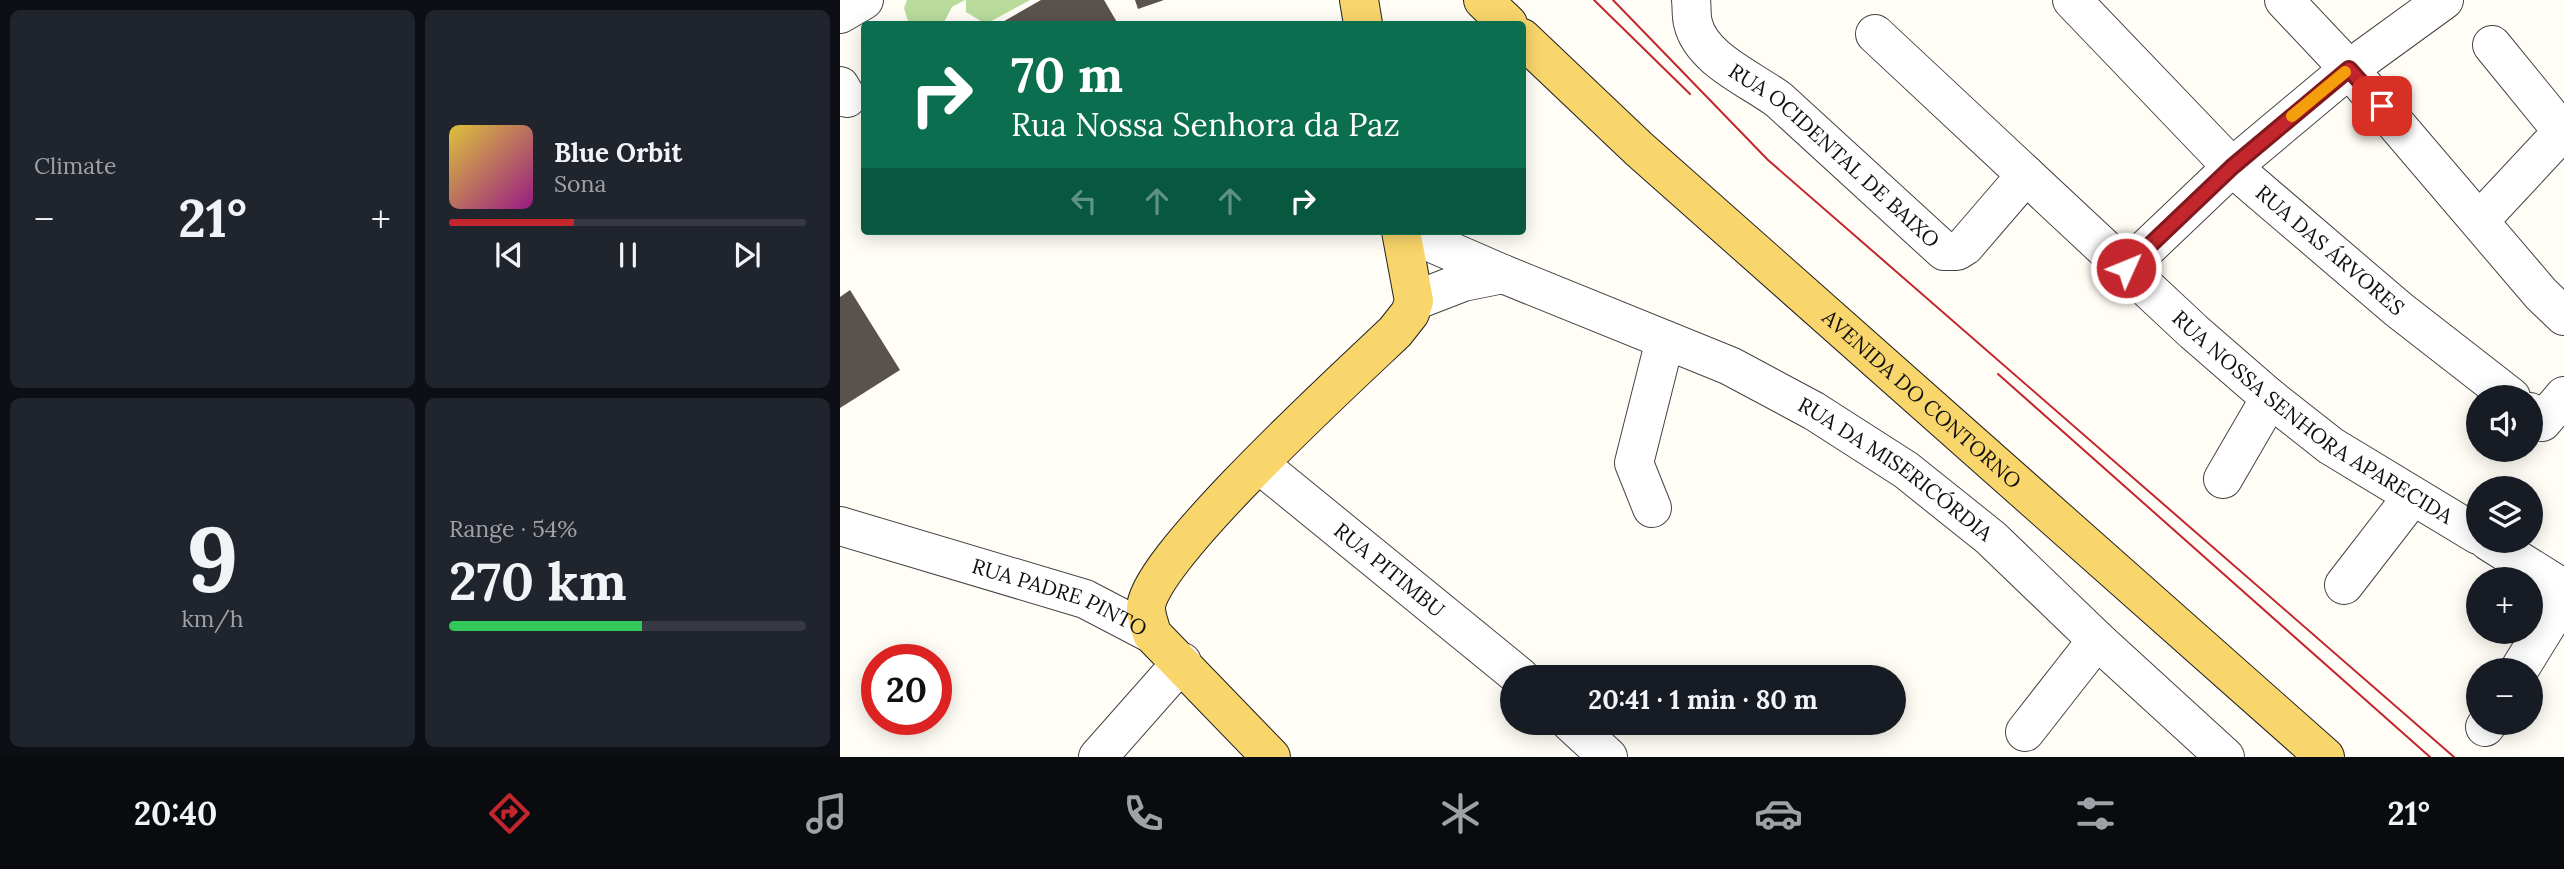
<!DOCTYPE html>
<html lang="en">
<head>
<meta charset="utf-8">
<style>
  :root { --surface:#171b24; --page:#20242c; --text:#f1f3f6; --muted:#9ea1a6; --line:#363941; --accent:#c4262e }
  body { margin:0; font-family:Lora,serif; background:var(--page); color:var(--text); height:100vh; display:flex; flex-direction:column; font-size:26px; white-space:nowrap }
  * { box-sizing:border-box; margin:0 }
  p { font-size:23px; color:var(--muted) }
  .icon { flex:none; width:38px; height:38px; fill:none; stroke:currentColor; stroke-width:2; stroke-linecap:round; stroke-linejoin:round }
  .map { position:relative; flex:1; overflow:hidden }
  .sheet { display:flex; flex-direction:column; gap:10px; padding:10px; background:#0d0f14; width:840px }
  .sheet>* { flex:none }
  .guide { position:absolute; left:21px; top:21px; width:665px; height:214px; border-radius:7px; box-shadow:0 4px 18px #0003; background:#0b6e4f; color:#fff; overflow:hidden }
  .controls { position:absolute; left:1626px; top:385px; display:grid; gap:14px }
  .controls a { display:grid; place-items:center; width:77px; height:77px; border-radius:50%; background:var(--surface); box-shadow:0 4px 18px #0003; font-size:35px }
  .speed { position:absolute; left:21px; top:644px; display:flex; gap:14px; font-size:35px; font-weight:700; text-align:center }
  .speed>* { display:grid; place-content:center; width:91px; height:91px; border-radius:50%; background:var(--surface); box-shadow:0 4px 18px #0003; line-height:1 }
  .speed .limit { border:10px solid #d22; background:#fff; color:#111 }
  .pin { position:absolute; display:grid; place-items:center; width:60px; height:60px; color:#fff; margin:-30px; border-radius:14px; box-shadow:0 4px 10px #0006 }
  .me { position:absolute; width:77px; margin:-38px; rotate:46deg; stroke-linejoin:round; filter:drop-shadow(0 0 5px #0008) }
  .turn { display:flex; align-items:center; gap:24px; height:147px; padding:0 35px; font-size:32px }
  .turn .icon { width:91px; height:91px; stroke-width:2.5 }
  .turn b { display:block; font-size:49px; line-height:60px }
  .lanes { display:flex; align-items:center; height:66px; padding:0 35px; background:#0003; justify-content:center; gap:35px; direction:ltr }
  .lanes .off { opacity:.35 }
  .big { font-size:52px; font-weight:700; line-height:1.1 }
  .sheet .widget { flex:1; display:flex; flex-direction:column; justify-content:center; gap:10px; min-width:0; padding:0 24px; border-radius:10px; background:var(--page) }
  .sheet .dial { align-items:center; gap:0 }
  .dial b { font-size:91px; line-height:1 }
  .song { display:flex; align-items:center; gap:21px }
  .cover { width:84px; height:84px; border-radius:10px; background:linear-gradient(135deg,hsl(50 70% 55%),hsl(310 70% 35%)) }
  .played { height:7px; border-radius:4px; background:linear-gradient(90deg,var(--accent) 35%,var(--line) 35%) }
  .keys { display:flex; justify-content:space-around; direction:ltr }
  .heat { display:flex; justify-content:space-between; align-items:center; font-size:38px; direction:ltr }
  .charge { height:10px; border-radius:5px; background:linear-gradient(90deg,#34c759 54%,var(--line) 0) }
  .sheet .tiles { flex:1; display:grid; gap:10px; grid-template-columns:repeat(2,1fr) }
  .trip { position:absolute; left:660px; top:665px; width:406px; height:70px; border-radius:35px; background:var(--surface); box-shadow:0 4px 18px #0003; font-weight:700; line-height:70px; text-align:center }
  .tabs { display:flex; height:112px; justify-content:space-around; align-items:center; background:#090b0e; color:var(--muted) }
  .tabs .icon { width:49px; height:49px }
  .tabs .current { color:var(--accent) }
  .tabs b { font-size:32px; color:var(--text) }
  main { display:flex; flex:1; min-height:0 }
  .map>svg:first-child { display:block }
  .forest { fill:#b9dc9c }
  .building { fill:#5a524d }
  .lines { fill:none; stroke-linecap:round; stroke-linejoin:round }
  .minor-casing { stroke:#444; stroke-width:40 }
  .major-casing { stroke:#222; stroke-width:40 }
  .minor { stroke:#fff; stroke-width:38 }
  .major { stroke:#f9d66b; stroke-width:38 }
  .tram { stroke:#c4262e; stroke-width:2 }
  .route-casing { stroke:#7f191e; stroke-width:18 }
  .route { stroke:#c4262e; stroke-width:12 }
  .slow { stroke:#f59e0b; stroke-width:12 }
  .labels { text-anchor:middle; stroke-width:7; stroke-linejoin:round; paint-order:stroke }
  .street-label { font-size:21px; fill:#111; stroke:#fff }
</style>
</head>
<body>
<main>
<section class="sheet">
<div class="tiles">
<div class="widget"><p>Climate</p>
<div class="heat"><a>−</a><b class="big">21°</b><a>+</a></div>
</div>
<div class="widget">
<div class="song"><i class="cover"></i><div><b>Blue Orbit</b><p>Sona</p></div></div>
<div class="played"></div>
<div class="keys"><svg class="icon" aria-label="previous" viewBox="0 0 24 24"><path d="M18 5L8 12l10 7zM5 5v14"/></svg><svg class="icon" aria-label="pause" viewBox="0 0 24 24"><path d="M8 5v14M16 5v14"/></svg><svg class="icon" aria-label="next" viewBox="0 0 24 24"><path d="M6 5l10 7-10 7zM19 5v14"/></svg></div>
</div>
<div class="widget dial"><b>9</b><p>km/h</p></div>
<div class="widget"><p>Range · 54%</p><b class="big">270 km</b><div class="charge"></div></div>
</div>
</section>
<div class="map">
<svg width="1724" height="757" viewBox="0 0 1724 757">
  <rect width="100%" height="100%" fill="#fffdf5"/>
  <g class="forest">
    <path d="M67,0H125L112,7L103,24H69L64,8Z"/>
    <path d="M126,0H190L146,24L126,12Z"/>
  </g>
  <g class="building">
    <path d="M201,0H264L278,24H159Z"/>
    <path d="M295,0H324L298,9Z"/>
    <path d="M10,290L60,370L0,408V297Z"/>
  </g>
  <g class="lines">
    <defs>
      <g id="minor">
        <path id="s1" d="M851,0C852,7 851,16 853,23C861,59 911,79 939,100L1104,251H1117L1125,246L1186,175"/>
        <path id="s2" d="M1232,0L1392,167L1558,309L1671,397"/>
        <path d="M1444,0L1509,69L1701,294L1724,316"/>
        <path d="M0,14L24,0"/>
        <path id="s3" d="M1035,34L1354,332L1430,398L1491,446L1638,535"/>
        <path d="M1652,45L1722,131"/>
        <path d="M0,86L7,98"/>
        <path d="M1640,220L1724,130"/>
        <path id="s4" d="M564,231L663,274L890,366L974,411L1066,470L1151,538L1257,640L1385,757"/>
        <path d="M1286,268L1392,167L1509,69L1604,0"/>
        <path d="M574,301L623,282L663,274"/>
        <path d="M1690,412L1702,422L1724,396"/>
        <path id="s5" d="M419,464L680,677"/>
        <path d="M1383,479L1430,398"/>
        <path d="M812,508L794,463L825,340"/>
        <path id="s6" d="M0,526L245,599L312,634"/>
        <path d="M1648,541L1724,589"/>
        <path d="M1504,585L1572,497"/>
        <path d="M1679,670L1724,597"/>
        <path d="M731,723L768,757"/>
        <path d="M1645,727L1648,723"/>
        <path d="M1185,732L1257,640"/>
        <path d="M258,757L342,662"/>
      </g>
      <g id="major">
        <path d="M519,0L523,24"/>
        <path d="M643,0L668,24"/>
        <path id="s7" d="M682,38L799,149L1485,757"/>
        <path d="M431,757L312,634C310,626 306,616 306,608C306,561 513,372 555,332L570,313L574,301L561,231"/>
      </g>
    </defs>
    <use href="#minor" class="minor-casing"/>
    <use href="#major" class="major-casing"/>
    <use href="#minor" class="minor"/>
    <use href="#major" class="major"/>
    <g class="tram">
      <path d="M754,0L850,94"/>
      <path d="M773,0L928,160L1614,757"/>
      <path d="M1158,374L1590,757"/>
    </g>
  </g>
  <g class="lines">
    <defs>
      <path id="route" d="M1286,268L1392,167L1509,69L1542,106"/>
    </defs>
    <use href="#route" class="route-casing"/>
    <use href="#route" class="route"/>
    <path class="slow" d="M1452,116L1505,72"/>
  </g>
  <g class="labels">
    <g class="street-label">
      <text dy="7" stroke="none"><textPath href="#s1" startOffset="219">RUA OCIDENTAL DE BAIXO</textPath></text>
      <text dy="7" stroke="none"><textPath href="#s2" startOffset="360">RUA DAS ÁRVORES</textPath></text>
      <text dy="7" stroke="none"><textPath href="#s7" startOffset="539">AVENIDA DO CONTORNO</textPath></text>
      <text dy="7" stroke="none"><textPath href="#s3" startOffset="583">RUA NOSSA SENHORA APARECIDA</textPath></text>
      <text dy="7" stroke="none"><textPath href="#s4" startOffset="548">RUA DA MISERICÓRDIA</textPath></text>
      <text dy="7" stroke="none"><textPath href="#s5" startOffset="168">RUA PITIMBU</textPath></text>
      <text dy="7" stroke="none"><textPath href="#s6" startOffset="231">RUA PADRE PINTO</textPath></text>
    </g>
  </g>
</svg>
<div class="controls">
<a><svg class="icon" aria-label="sound" viewBox="0 0 24 24"><path d="M4 9h4l5-4v14l-5-4H4zM17 9q2 3 0 6"/></svg></a>
<a><svg class="icon" aria-label="layers" viewBox="0 0 24 24"><path d="M12 4l9 5-9 5-9-5zM3 14l9 5 9-5"/></svg></a>
<a>+</a>
<a>−</a>
</div>
<div class="speed"><div class="limit">20</div></div>
<div class="pin" style="left:1542px;top:106px;background:#d93025"><svg class="icon" aria-label="arrive" viewBox="0 0 24 24"><path d="M6 21V4h12l-3 4 3 4H6"/></svg></div>
<svg class="me" style="left:1286px;top:268px" viewBox="-20 -20 40 40"><circle r="17" fill="#c4262e" stroke="#fff" stroke-width="3"/><path d="M0-11L8 9 0 5-8 9z" fill="#fff"/></svg>
<div class="trip">20:41 · 1 min · 80 m</div>
<div class="guide">
<div class="turn"><svg class="icon" aria-label="right" viewBox="0 0 24 24"><path d="M7 20v-9h11M14 6l5 5-5 5"/></svg><div><b>70 m</b>Rua Nossa Senhora da Paz</div></div>
<div class="lanes"><svg class="icon off" aria-label="left" viewBox="0 0 24 24"><path d="M17 20v-9H6M10 6l-5 5 5 5"/></svg><svg class="icon off" aria-label="ahead" viewBox="0 0 24 24"><path d="M12 20V5M6 11l6-6 6 6"/></svg><svg class="icon off" aria-label="ahead" viewBox="0 0 24 24"><path d="M12 20V5M6 11l6-6 6 6"/></svg><svg class="icon" aria-label="right" viewBox="0 0 24 24"><path d="M7 20v-9h11M14 6l5 5-5 5"/></svg></div>
</div>
</div>
</main>
<nav class="tabs">
<b>20:40</b>
<svg class="icon current" aria-label="directions" viewBox="0 0 24 24"><path d="M12 3l9 9-9 9-9-9zM9 14v-3h6M13 9l2 2-2 2"/></svg>
<svg class="icon" aria-label="music" viewBox="0 0 24 24"><path d="M9 18V5l10-2v13"/><circle cx="6" cy="18" r="3"/><circle cx="16" cy="16" r="3"/></svg>
<svg class="icon" aria-label="phone" viewBox="0 0 24 24"><path d="M5 4h4l2 5-3 2q2 4 5 5l2-3 5 2v4C11 20 4 13 5 4z"/></svg>
<svg class="icon" aria-label="climate" viewBox="0 0 24 24"><path d="M12 3v18M4 7l16 10M4 17L20 7"/></svg>
<svg class="icon" aria-label="car" viewBox="0 0 24 24"><path d="M5 17H2v-5l4-1 3-4h7l3 4 3 1v5h-3M9 17h6M6 11h13"/><circle cx="7" cy="17" r="2"/><circle cx="17" cy="17" r="2"/></svg>
<svg class="icon" aria-label="filters" viewBox="0 0 24 24"><path d="M4 7h16M4 17h16"/><circle cx="9" cy="7" r="2"/><circle cx="15" cy="17" r="2"/></svg>
<b>21°</b>
</nav>
</body>
</html>
